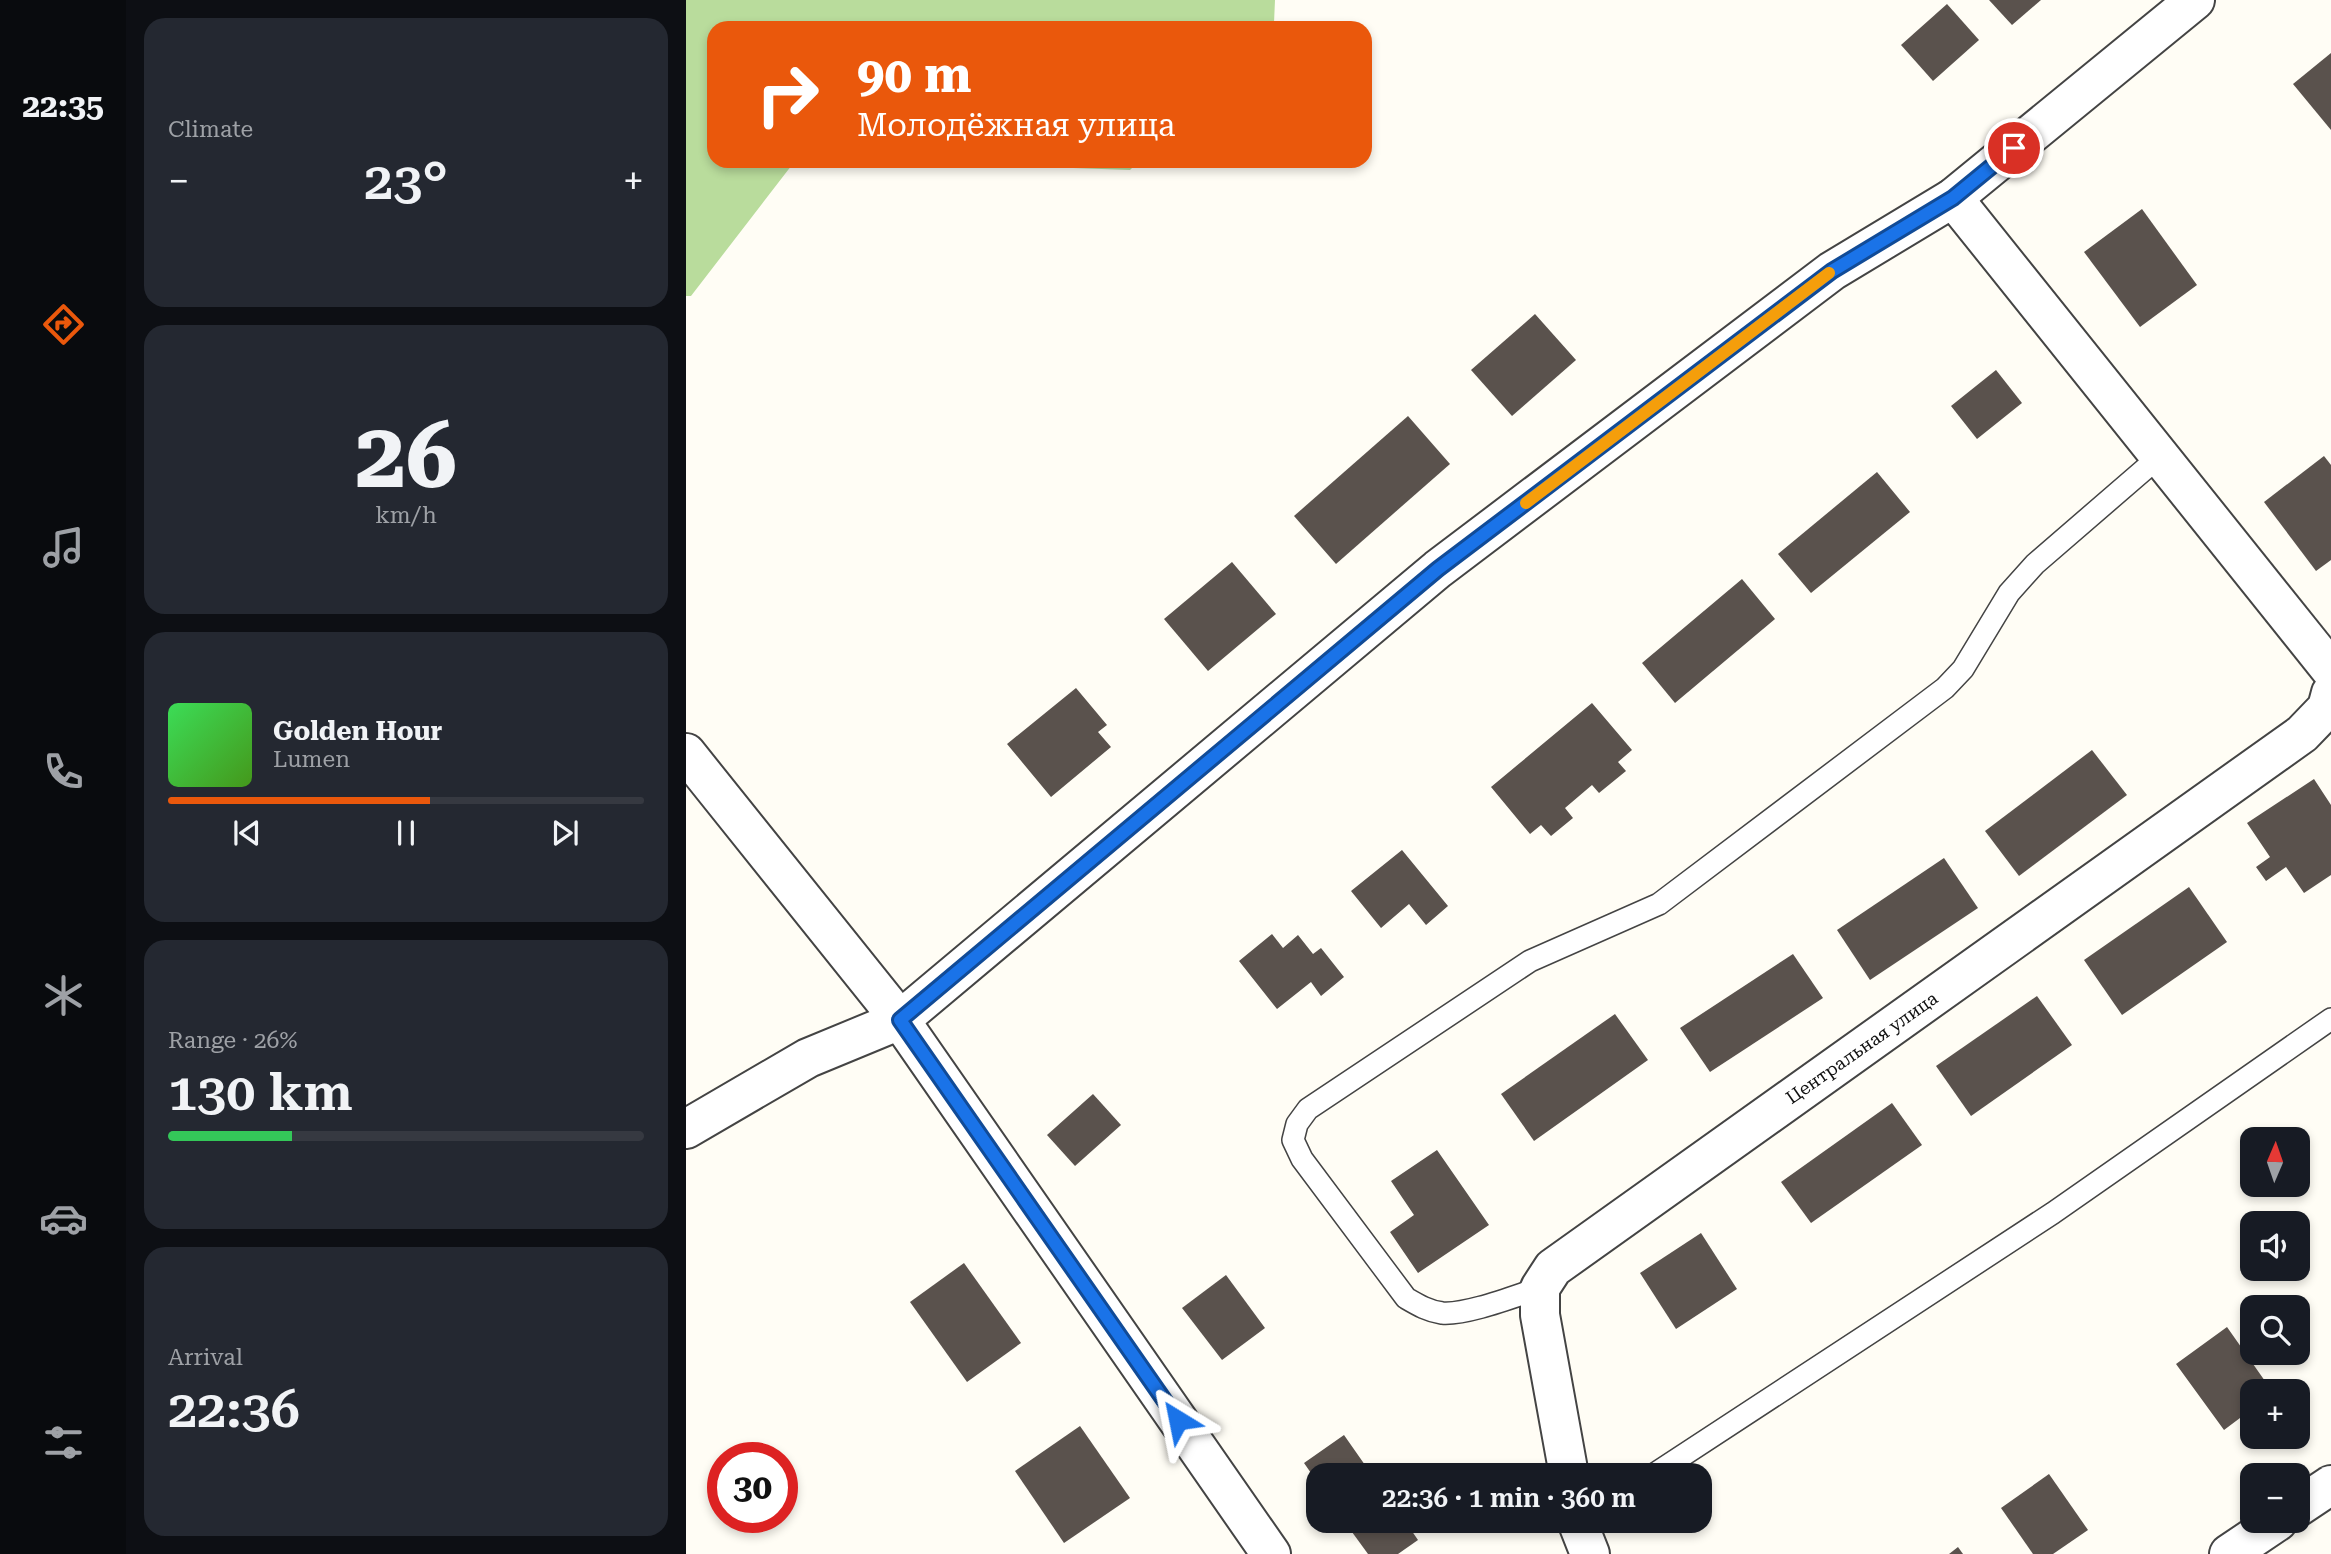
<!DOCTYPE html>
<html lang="en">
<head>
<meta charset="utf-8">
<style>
  :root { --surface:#171b24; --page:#242831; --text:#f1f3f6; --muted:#9ea1a6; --line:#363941; --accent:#ea580c }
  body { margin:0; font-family:"Roboto Serif",serif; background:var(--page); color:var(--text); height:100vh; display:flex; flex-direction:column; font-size:26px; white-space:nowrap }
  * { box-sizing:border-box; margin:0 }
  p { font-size:23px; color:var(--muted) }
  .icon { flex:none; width:38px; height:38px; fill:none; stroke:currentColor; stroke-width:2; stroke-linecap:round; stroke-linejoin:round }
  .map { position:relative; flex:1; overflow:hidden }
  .sheet { display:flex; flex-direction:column; gap:18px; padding:18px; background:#0d0f14; width:560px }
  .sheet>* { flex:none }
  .hud { position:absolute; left:21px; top:21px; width:665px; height:147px; border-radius:21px; box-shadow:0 4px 10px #0003; background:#ea580c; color:#fff; overflow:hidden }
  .needle { width:46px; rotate:2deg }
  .controls { position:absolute; left:1554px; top:1127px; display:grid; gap:14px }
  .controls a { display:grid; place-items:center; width:70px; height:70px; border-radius:14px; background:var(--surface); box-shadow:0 4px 10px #0003; font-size:35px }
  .speed { position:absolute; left:21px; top:1442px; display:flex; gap:14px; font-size:35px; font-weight:700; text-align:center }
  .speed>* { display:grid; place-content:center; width:91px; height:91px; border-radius:50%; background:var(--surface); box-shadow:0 4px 10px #0003; line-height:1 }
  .speed .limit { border:10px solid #d22; background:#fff; color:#111 }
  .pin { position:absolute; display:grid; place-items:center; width:60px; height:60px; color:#fff; margin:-30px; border:4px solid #fff; border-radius:50%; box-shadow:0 2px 7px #0007 }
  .me { position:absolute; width:77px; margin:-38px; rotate:325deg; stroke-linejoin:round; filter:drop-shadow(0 0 5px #0008) }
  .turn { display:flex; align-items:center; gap:24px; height:147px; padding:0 35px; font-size:32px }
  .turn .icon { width:91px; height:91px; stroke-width:2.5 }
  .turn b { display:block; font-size:49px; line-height:60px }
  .big { font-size:52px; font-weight:600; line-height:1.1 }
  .sheet .tile { flex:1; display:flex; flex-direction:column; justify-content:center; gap:10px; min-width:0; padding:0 24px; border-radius:21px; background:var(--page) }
  .sheet .dial { align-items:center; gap:0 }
  .dial b { font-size:91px; line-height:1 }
  .song { display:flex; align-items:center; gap:21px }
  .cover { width:84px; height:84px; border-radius:10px; background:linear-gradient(135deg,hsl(130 70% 55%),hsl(100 70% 35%)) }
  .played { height:7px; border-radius:4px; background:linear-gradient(90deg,var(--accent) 55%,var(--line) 55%) }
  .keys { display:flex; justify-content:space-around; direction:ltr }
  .heat { display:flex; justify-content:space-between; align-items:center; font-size:38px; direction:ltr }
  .charge { height:10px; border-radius:5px; background:linear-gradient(90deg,#34c759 26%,var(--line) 0) }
  .trip { position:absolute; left:620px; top:1463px; width:406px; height:70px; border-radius:21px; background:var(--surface); box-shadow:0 4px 10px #0003; font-weight:600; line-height:70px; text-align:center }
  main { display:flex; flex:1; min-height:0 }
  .menu { display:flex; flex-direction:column; width:126px; justify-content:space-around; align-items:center; background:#090b0e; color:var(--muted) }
  .menu .icon { width:49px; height:49px }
  .menu .current { color:var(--accent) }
  .menu b { font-size:32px; color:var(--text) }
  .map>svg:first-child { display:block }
  .forest { fill:#b9dc9c }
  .building { fill:#5a524d }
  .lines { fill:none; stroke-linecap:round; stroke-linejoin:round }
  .lane-casing { stroke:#444; stroke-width:24 }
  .street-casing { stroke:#444; stroke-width:42 }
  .lane { stroke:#fff; stroke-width:21 }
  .street { stroke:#fff; stroke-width:38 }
  .route-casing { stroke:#114b97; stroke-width:18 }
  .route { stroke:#1a73e8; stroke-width:12 }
  .slow { stroke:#f59e0b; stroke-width:12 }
  .labels { text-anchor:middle; stroke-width:7; stroke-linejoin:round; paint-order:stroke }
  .street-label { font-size:18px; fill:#111; stroke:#fff }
</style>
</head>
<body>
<main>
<nav class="menu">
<b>22:35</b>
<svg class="icon current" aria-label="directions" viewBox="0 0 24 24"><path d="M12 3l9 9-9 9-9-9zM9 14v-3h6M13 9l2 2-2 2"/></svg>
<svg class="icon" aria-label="music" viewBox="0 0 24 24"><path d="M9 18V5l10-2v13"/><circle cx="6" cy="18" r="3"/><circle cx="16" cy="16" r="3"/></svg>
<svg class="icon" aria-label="phone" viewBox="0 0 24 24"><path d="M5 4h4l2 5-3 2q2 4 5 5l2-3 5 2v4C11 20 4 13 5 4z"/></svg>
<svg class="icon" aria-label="climate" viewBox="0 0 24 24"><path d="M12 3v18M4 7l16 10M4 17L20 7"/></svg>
<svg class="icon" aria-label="car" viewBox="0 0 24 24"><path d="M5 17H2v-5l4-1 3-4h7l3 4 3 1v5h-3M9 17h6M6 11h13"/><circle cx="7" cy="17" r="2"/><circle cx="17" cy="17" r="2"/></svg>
<svg class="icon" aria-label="filters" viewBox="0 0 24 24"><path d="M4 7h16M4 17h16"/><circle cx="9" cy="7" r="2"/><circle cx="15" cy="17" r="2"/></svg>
</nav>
<section class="sheet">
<div class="tile"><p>Climate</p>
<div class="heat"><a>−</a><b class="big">23°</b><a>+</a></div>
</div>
<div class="tile dial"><b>26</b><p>km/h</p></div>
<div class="tile">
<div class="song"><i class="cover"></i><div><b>Golden Hour</b><p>Lumen</p></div></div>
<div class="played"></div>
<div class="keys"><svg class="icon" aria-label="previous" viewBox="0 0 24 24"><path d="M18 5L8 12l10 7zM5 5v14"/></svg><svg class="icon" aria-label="pause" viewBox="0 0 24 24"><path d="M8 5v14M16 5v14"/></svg><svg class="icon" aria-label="next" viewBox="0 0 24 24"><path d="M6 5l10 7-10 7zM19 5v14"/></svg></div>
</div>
<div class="tile"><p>Range · 26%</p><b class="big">130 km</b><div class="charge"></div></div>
<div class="tile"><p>Arrival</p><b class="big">22:36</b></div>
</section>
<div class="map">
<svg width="1645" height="1554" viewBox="0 0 1645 1554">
  <rect width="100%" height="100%" fill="#fffdf5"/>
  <g class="forest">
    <path d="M0,0H589L588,23L583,28H28V161H109L5,296H0Z"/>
    <path d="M185,161H453L444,170Z"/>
  </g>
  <g class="building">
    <path d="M1303,0H1355L1326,25Z"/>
    <path d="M1261,4L1293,40L1247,81L1215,45Z"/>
    <path d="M1645,53V130L1607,84Z"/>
    <path d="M1456,209L1511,285L1454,327L1398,252Z"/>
    <path d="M849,314L890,360L826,416L785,370Z"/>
    <path d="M1310,370L1336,403L1291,439L1265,406Z"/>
    <path d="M722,416L764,464L650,564L608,516Z"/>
    <path d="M1638,456L1645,465V560L1630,571L1578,502Z"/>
    <path d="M1191,472L1224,512L1125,593L1092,554Z"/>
    <path d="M546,562L590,614L522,671L478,619Z"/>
    <path d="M1056,579L1089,619L989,703L956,663Z"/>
    <path d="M390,688L421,725L412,732L425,747L365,797L321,744Z"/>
    <path d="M906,703L946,750L932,762L940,771L913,793L906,785L879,808L887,818L865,836L855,825L844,834L805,787Z"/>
    <path d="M1406,750L1441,795L1333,876L1299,831Z"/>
    <path d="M1628,779L1645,805V875L1618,893L1600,867L1580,881L1570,867L1584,857L1561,823Z"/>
    <path d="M716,850L762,906L740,925L723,904L695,928L665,891Z"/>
    <path d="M1258,858L1292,908L1184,980L1151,930Z"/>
    <path d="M1503,887L1541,942L1436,1015L1398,960Z"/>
    <path d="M586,934L597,948L612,935L627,954L635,948L658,977L635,996L625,982L591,1009L553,961Z"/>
    <path d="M1107,954L1137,998L1024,1072L994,1028Z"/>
    <path d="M1351,996L1386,1045L1285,1116L1250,1066Z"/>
    <path d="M929,1014L962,1060L848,1141L815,1094Z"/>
    <path d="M407,1094L435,1125L389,1166L361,1135Z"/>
    <path d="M1206,1103L1236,1145L1125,1223L1095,1182Z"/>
    <path d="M751,1150L803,1225L732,1273L704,1232L728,1215L705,1181Z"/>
    <path d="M1015,1233L1051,1289L990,1329L954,1273Z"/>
    <path d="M278,1263L335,1343L281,1382L224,1302Z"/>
    <path d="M540,1275L579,1328L536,1360L496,1308Z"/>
    <path d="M1541,1327L1586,1391H1566V1409L1538,1430L1490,1364Z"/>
    <path d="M394,1426L444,1498L378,1543L329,1471Z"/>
    <path d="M658,1435L686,1475H632V1483L618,1463Z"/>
    <path d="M1363,1474L1402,1530L1367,1554H1347L1315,1508Z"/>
    <path d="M658,1521H719L732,1540L712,1554H682Z"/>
    <path d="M1272,1547L1277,1554H1263Z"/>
  </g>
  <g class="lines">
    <defs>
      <g id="lane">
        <path d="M854,1288C829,1296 781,1315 756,1313C742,1311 732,1305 720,1298L616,1159L607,1140L611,1124L622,1109L844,961L973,904L1259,688L1277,669L1323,593L1349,564L1474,456"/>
        <path d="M967,1475L1367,1213L1645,1019"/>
      </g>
      <g id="street">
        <path d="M1267,198L1645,670"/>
        <path d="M0,753L214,1020L585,1554"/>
        <path d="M0,1129L122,1058L214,1020L752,569L1146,271L1267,198L1509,0"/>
        <path d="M883,1475L854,1315V1288L867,1268L1616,734L1641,708L1645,693"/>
        <path d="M1612,1507L1645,1485"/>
        <path d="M891,1521L904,1554"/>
        <path d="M1543,1554L1592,1521"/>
      </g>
    </defs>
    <use href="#lane" class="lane-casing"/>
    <use href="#street" class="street-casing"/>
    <use href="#lane" class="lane"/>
    <use href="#street" class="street"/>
  </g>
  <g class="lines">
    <defs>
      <path id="route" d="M492,1420L214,1020L752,569L1146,271L1267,198L1328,148"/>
    </defs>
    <use href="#route" class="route-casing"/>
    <use href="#route" class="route"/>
    <path class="slow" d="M840,503L1143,273"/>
  </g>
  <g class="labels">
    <g class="street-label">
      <text transform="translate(1176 1048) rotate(-35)" y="6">Центральная улица</text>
    </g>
  </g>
</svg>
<div class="controls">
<a><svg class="needle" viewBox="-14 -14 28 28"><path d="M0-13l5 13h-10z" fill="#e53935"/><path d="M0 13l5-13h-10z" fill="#9ea1a6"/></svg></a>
<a><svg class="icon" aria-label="sound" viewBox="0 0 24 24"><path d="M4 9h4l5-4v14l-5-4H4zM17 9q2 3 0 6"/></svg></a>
<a><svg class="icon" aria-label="search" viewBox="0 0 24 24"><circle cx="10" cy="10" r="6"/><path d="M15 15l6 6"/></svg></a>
<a>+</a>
<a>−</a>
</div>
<div class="speed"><div class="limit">30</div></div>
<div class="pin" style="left:1328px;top:148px;background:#d93025"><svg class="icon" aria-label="arrive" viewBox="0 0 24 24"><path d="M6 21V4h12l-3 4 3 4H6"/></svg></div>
<svg class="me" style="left:492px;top:1420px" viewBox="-20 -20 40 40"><path d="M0-17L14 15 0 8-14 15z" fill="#1a73e8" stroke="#fff" stroke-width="4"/></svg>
<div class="trip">22:36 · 1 min · 360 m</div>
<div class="hud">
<div class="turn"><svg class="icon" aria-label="right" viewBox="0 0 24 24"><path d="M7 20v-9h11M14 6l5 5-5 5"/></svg><div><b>90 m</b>Молодёжная улица</div></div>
</div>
</div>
</main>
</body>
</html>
